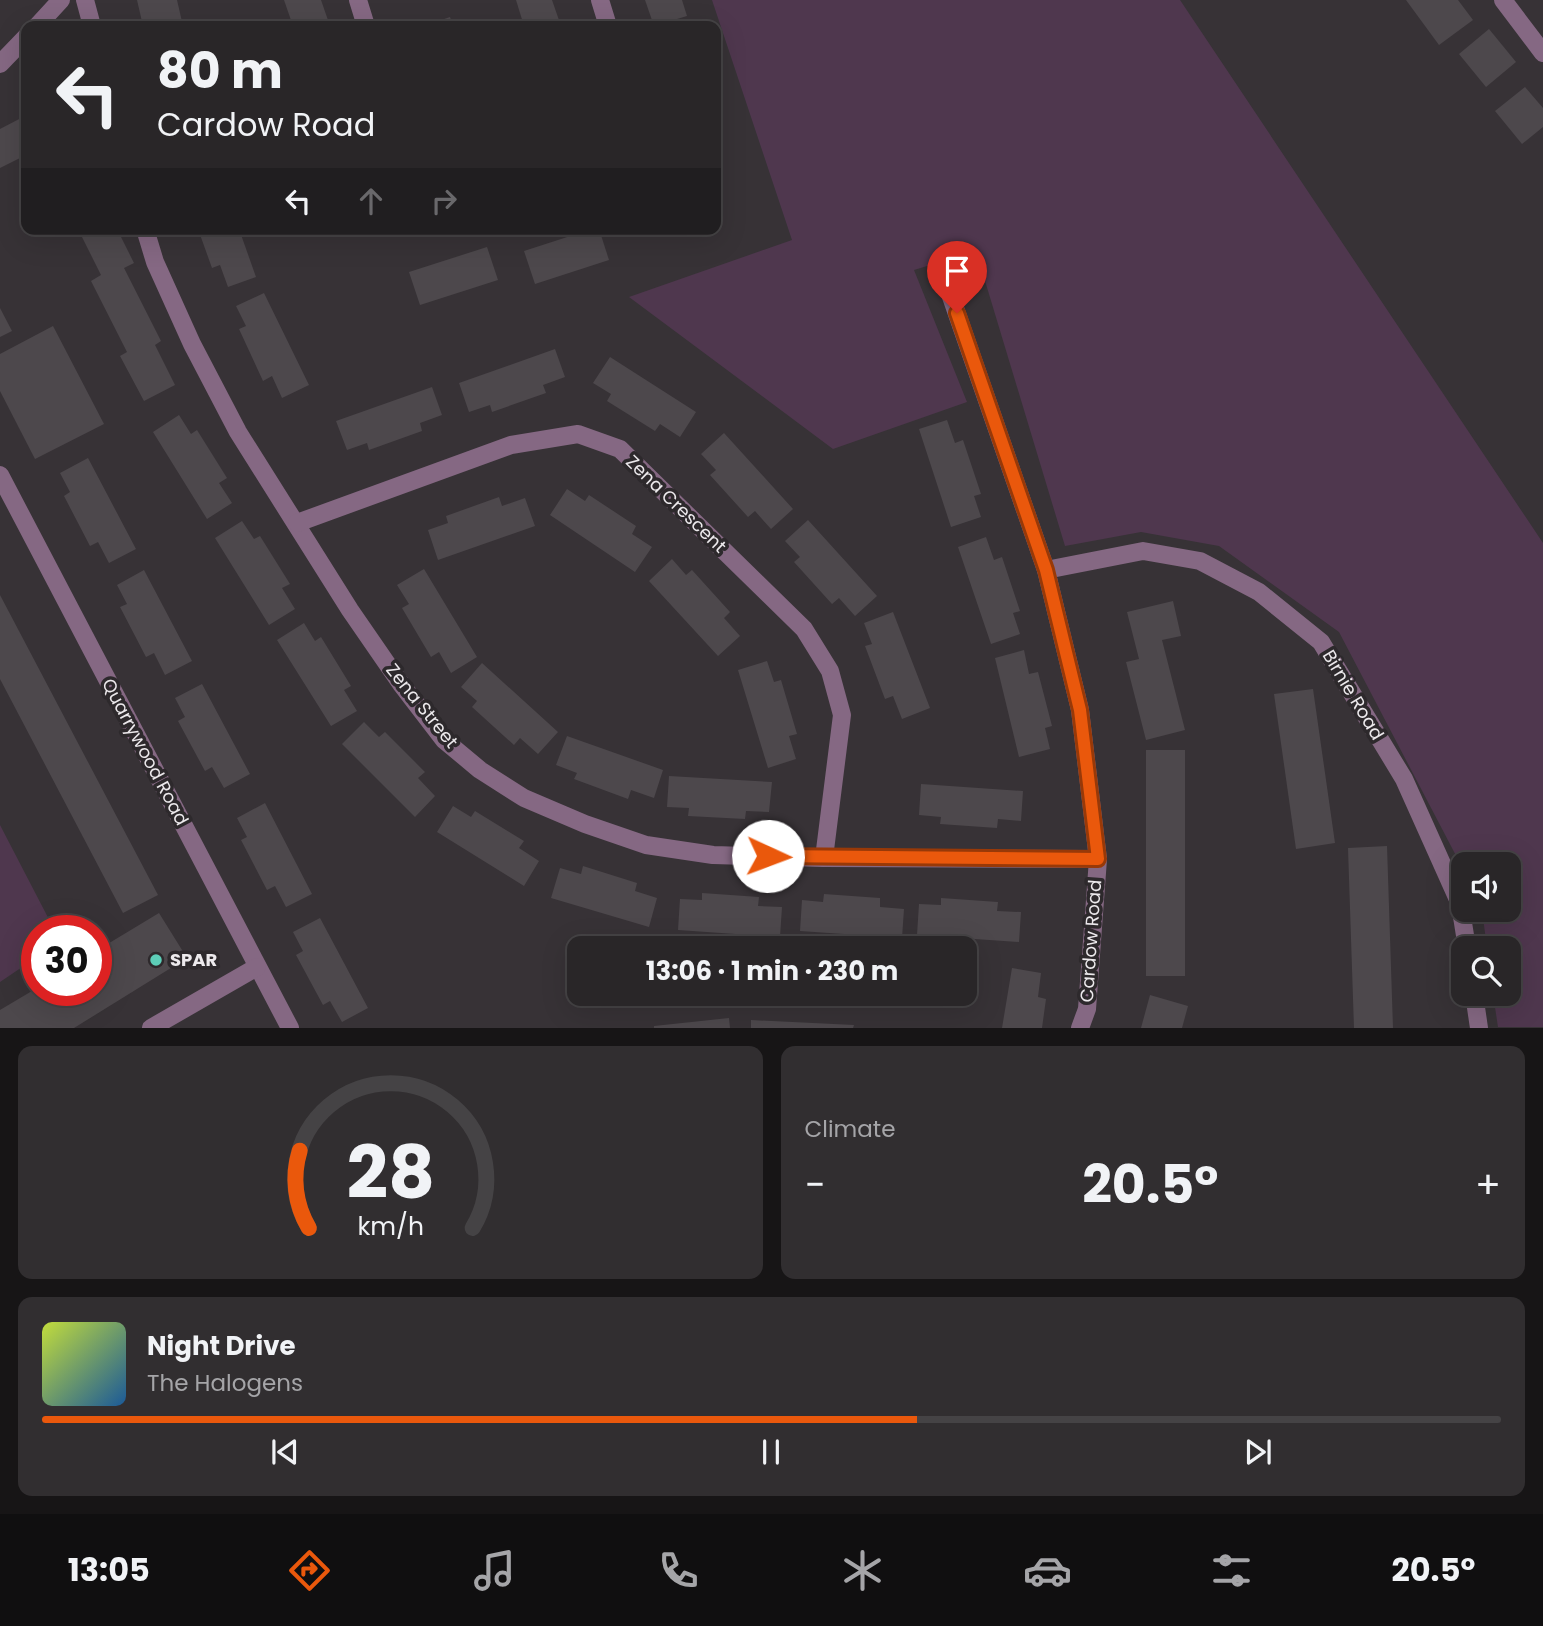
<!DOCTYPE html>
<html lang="en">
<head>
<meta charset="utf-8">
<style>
  :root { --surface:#292628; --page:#312e30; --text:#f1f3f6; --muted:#a5a5a8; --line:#454345; --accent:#ea580c }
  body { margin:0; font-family:Poppins,sans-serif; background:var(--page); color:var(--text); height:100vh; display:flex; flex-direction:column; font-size:26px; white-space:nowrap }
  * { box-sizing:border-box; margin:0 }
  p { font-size:23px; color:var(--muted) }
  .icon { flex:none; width:38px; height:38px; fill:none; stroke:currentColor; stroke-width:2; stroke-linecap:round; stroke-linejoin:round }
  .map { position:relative; height:1028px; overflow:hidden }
  .sheet { display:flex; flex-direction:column; gap:18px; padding:18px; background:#171516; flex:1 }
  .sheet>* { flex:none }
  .guide { position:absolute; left:21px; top:21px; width:700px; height:214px; border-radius:14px; box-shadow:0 7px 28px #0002,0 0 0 2px var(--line); background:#292628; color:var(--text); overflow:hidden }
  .tools { position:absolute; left:1451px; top:852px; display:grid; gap:14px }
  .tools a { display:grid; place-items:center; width:70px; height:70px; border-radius:14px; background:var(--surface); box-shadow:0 7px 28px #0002,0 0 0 2px var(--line); font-size:35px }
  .speed { position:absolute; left:21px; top:915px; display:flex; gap:14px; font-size:35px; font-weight:700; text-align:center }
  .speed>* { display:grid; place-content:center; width:91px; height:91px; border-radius:50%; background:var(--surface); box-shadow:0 7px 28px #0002,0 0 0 2px var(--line); line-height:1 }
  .speed .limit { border:10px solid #d22; background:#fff; color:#111 }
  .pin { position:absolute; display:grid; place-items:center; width:60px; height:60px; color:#fff; margin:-72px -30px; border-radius:50% 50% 50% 0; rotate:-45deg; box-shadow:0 0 7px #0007 }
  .pin .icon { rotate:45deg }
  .me { position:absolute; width:77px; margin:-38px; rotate:92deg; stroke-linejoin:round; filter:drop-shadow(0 0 5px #0008) }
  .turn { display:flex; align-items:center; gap:24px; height:147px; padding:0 21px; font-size:32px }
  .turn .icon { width:91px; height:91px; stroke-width:2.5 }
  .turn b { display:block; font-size:49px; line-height:60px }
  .lanes { display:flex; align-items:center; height:66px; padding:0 21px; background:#0003; justify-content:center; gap:35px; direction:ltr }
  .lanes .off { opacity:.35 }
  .big { font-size:52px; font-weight:700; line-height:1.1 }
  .sheet .widget { flex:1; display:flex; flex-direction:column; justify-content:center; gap:10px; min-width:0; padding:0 24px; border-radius:14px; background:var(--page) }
  .sheet .dial { align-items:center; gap:0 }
  .dial svg { height:182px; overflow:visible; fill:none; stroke:var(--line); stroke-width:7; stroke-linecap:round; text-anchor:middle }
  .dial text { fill:var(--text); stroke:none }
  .song { display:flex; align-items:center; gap:21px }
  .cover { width:84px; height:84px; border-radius:10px; background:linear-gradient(135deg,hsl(70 70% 55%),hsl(210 70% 35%)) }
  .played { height:7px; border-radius:4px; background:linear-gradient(90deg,var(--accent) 60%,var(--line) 60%) }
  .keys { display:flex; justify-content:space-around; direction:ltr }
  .heat { display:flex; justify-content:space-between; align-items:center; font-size:38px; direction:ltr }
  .sheet .tiles { flex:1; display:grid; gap:18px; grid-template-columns:1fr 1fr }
  .widget:last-child { grid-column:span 2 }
  .trip { position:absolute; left:567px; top:936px; width:410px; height:70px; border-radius:14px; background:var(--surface); box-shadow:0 7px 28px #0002,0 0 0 2px var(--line); font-weight:700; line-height:70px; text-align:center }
  .tabs { display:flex; height:112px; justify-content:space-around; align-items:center; background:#100f10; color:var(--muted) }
  .tabs .icon { width:49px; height:49px }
  .tabs .current { color:var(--accent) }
  .tabs b { font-size:32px; color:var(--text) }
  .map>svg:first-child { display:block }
  .green { fill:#4f374e }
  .building { fill:#4d484c }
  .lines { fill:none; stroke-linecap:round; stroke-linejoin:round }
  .minor { stroke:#856883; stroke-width:18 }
  .route-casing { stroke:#983908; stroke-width:18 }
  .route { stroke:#ea580c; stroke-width:12 }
  .poi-dot { fill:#5dceb8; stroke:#2d292c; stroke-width:2.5 }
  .labels { text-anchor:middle; stroke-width:7; stroke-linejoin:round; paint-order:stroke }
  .street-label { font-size:18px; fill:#ece9ec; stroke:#2d292c }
  .poi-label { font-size:18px; font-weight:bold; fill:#ece9ec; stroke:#2d292c; text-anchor:start }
</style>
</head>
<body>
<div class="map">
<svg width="1543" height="1028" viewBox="0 0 1543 1028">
  <rect width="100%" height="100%" fill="#373236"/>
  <g class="green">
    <path d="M712,0H1180L1543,543V1027H1498L1493,994H1508V948H1487L1482,910H1508V864H1463V869L1339,632L1219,546L1141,532L1065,546L976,251L914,270L967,402L833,449L629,297L792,240Z"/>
    <path d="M0,825L55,931H37V957L0,982Z"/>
  </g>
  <g class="building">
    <path d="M137,0H177L183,26H143Z"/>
    <path d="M284,0H321L330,26H293Z"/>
    <path d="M516,0H552L561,26H524Z"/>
    <path d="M645,0H682L687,16L654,26Z"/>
    <path d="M1406,0H1458L1473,20L1439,45Z"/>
    <path d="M450,17L453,26H424Z"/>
    <path d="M1489,29L1516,62L1486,87L1459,54Z"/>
    <path d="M1525,87L1543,108V127L1522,144L1495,111Z"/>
    <path d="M23,117L26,124V155L0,168V129Z"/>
    <path d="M78,229H117L134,263L124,268L161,341L155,345L175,385L144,401L120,356L127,352L91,281L101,275Z"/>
    <path d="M198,229H239L256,277L228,287L220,265L212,268Z"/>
    <path d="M592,229H599L609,260L535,284L524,251Z"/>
    <path d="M487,247L498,280L420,305L409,272Z"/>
    <path d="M264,293L309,385L282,398L272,376L263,381L239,329L246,326L236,306Z"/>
    <path d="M0,308L12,331L0,337Z"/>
    <path d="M53,326L104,424L35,459L0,391V354Z"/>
    <path d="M555,349L565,377L543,385L546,393L492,412L490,405L469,412L459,383Z"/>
    <path d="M610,357L696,412L680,437L660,424L655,431L607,401L611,394L593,383Z"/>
    <path d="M432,387L442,415L420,423L422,431L369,450L367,443L347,450L336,421Z"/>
    <path d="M179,415L191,434L197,430L227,478L219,483L232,503L207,519L153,432Z"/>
    <path d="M947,420L955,443L963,440L981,494L974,496L981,517L951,527L919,429Z"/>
    <path d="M724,433L793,509L771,529L755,511L748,517L710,475L716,470L701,454Z"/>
    <path d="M88,458L136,549L109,563L98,542L90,546L64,496L70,492L60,473Z"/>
    <path d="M567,489L585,501L589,495L636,526L632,534L652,547L635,572L550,515Z"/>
    <path d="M499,497L502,506L525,498L535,526L438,560L428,530L448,523L446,516Z"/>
    <path d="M808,520L877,596L855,616L839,598L832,604L794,562L800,557L785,541Z"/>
    <path d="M242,521L254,539L260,536L290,584L282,588L295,609L269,625L215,538Z"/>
    <path d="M986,537L994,560L1002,557L1020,611L1013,613L1020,634L991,644L958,547Z"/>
    <path d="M672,559L686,575L692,570L730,612L724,618L740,636L718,656L649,581Z"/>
    <path d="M424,569L477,657L451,673L439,652L431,657L402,608L409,604L397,585Z"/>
    <path d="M144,570L192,661L165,675L154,653L146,657L120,607L127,604L117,585Z"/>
    <path d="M0,595L158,895L123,913L0,679Z"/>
    <path d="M1173,601L1181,636L1162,640L1185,730L1146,740L1126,662L1139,659L1127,612Z"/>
    <path d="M893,612L930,708L902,719L893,696L885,699L865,646L872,644L864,623Z"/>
    <path d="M304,623L315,641L321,637L351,686L344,690L357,711L331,726L277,640Z"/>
    <path d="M1024,650L1029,674L1038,672L1052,726L1045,728L1050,749L1019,757L995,658Z"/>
    <path d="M767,661L774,682L781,680L797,734L789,736L796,759L768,768L738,670Z"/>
    <path d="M482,663L558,732L538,754L520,738L514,745L472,707L477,701L461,687Z"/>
    <path d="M202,684L250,774L224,788L212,767L205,771L178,721L185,717L175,698Z"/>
    <path d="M1313,689L1335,843L1296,849L1274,694Z"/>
    <path d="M364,722L379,737L385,732L425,772L418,778L435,796L415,817L342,744Z"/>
    <path d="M567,736L663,770L654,798L631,790L628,799L574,779L577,773L556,765Z"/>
    <rect x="1146" y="750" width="39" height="226"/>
    <path d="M669,776L772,782L769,812L746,811L745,819L688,816L689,808L667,807Z"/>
    <path d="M921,784L1023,791L1021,821L998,819L997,828L940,824L941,817L919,815Z"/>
    <path d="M265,803L312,894L286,907L275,886L267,890L241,840L247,837L237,818Z"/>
    <path d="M453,806L471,817L475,811L524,841L519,848L539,861L524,886L437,832Z"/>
    <path d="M1387,846L1393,1028H1354L1348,848Z"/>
    <path d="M583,866L637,883L635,891L657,898L649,927L551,898L560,868L581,874Z"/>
    <path d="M702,893L759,897L758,906L782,907L780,937L678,930L680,899L702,900Z"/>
    <path d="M824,894L880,898V907L904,909L902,938L800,931L802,900L823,902Z"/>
    <path d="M941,898L998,902L997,911L1021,912L1019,942L917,935L919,904L941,905Z"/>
    <path d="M159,913L187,958L74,1028H0V1010L37,988V990H96V951Z"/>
    <path d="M320,918L368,1008L342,1022L330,1001L323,1005L296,955L303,951L293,932Z"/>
    <path d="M1012,968L1041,973L1038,997L1046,999L1042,1028H1002Z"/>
    <path d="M1150,995L1188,1006L1182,1028H1141Z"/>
    <path d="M729,1018L730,1028H654V1026Z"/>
    <path d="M751,1020L854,1025L853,1028H751Z"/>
  </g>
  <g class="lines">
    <g class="minor">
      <path d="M85,0L92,26"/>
      <path d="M358,0L366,26"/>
      <path d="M600,0L608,26"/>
      <path d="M1503,0L1543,53"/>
      <path d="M37,26L61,0"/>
      <path d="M0,64L26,37"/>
      <path d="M145,229L155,262L192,344L238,432L350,610L401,684L444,740L480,770L524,798L585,824L646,845L713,855L824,858L1098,859"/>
      <path d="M948,288L1046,570L1080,710L1098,859L1087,1009L1080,1028"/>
      <path d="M0,475L290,1028"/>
      <path d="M297,523L511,445L578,434L620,449L804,629L830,671L842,715L824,858"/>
      <path d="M1046,570L1143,551L1200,561L1259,592L1321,642L1404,779L1460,904L1467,948"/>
      <path d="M1474,994L1479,1028"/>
      <path d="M151,1028L257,967"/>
    </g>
  </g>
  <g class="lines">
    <defs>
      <path id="route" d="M768,856L1098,859L1080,710L1046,570L957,313"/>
    </defs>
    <use href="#route" class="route-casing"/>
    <use href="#route" class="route"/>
  </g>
  <circle class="poi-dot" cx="156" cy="960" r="7"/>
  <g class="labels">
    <g class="street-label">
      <text transform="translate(676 504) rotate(44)" y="6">Zena Crescent</text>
      <text transform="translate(1353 695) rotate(59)" y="6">Birnie Road</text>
      <text transform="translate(422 706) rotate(51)" y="6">Zena Street</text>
      <text transform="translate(145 752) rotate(62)" y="6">Quarrywood Road</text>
      <text transform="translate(1091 941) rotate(-86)" y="6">Cardow Road</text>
    </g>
    <g class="poi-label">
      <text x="170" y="966">SPAR</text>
    </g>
  </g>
</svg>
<div class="tools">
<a><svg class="icon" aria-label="sound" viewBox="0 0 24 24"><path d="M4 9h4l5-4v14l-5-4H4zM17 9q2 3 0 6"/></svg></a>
<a><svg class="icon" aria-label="search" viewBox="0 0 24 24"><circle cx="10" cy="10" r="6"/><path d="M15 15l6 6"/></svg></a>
</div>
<div class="speed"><div class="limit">30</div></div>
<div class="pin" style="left:957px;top:313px;background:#d93025"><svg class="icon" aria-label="arrive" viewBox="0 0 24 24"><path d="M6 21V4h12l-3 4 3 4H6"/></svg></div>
<svg class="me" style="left:768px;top:856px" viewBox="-20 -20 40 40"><circle r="19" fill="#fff"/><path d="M0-13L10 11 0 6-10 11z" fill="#ea580c"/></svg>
<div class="trip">13:06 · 1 min · 230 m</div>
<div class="guide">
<div class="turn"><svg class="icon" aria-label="left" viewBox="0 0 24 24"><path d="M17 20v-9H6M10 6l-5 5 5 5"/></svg><div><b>80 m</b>Cardow Road</div></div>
<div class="lanes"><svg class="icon" aria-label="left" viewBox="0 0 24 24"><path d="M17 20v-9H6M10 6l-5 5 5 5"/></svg><svg class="icon off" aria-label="ahead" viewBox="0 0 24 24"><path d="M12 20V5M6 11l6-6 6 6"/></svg><svg class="icon off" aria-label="right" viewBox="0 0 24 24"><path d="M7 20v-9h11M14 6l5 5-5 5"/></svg></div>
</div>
</div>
<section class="sheet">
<div class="tiles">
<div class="widget dial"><svg viewBox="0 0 100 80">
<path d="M14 69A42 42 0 1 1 86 69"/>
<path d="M14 69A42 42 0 0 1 10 35" stroke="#ea580c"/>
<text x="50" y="56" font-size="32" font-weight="700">28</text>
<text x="50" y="72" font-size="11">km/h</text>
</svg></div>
<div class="widget"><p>Climate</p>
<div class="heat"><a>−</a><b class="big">20.5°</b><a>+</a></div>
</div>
<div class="widget">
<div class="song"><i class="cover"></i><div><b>Night Drive</b><p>The Halogens</p></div></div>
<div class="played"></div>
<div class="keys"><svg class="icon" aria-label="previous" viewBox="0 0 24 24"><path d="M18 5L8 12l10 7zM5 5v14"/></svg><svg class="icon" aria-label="pause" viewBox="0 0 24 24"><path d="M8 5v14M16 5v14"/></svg><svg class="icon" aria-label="next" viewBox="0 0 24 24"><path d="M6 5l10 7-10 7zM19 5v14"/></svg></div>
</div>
</div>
</section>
<nav class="tabs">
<b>13:05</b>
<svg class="icon current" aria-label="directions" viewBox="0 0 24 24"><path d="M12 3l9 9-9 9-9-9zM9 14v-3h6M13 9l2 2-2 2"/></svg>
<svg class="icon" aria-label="music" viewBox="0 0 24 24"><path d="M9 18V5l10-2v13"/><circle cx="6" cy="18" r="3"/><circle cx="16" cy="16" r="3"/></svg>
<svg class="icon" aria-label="phone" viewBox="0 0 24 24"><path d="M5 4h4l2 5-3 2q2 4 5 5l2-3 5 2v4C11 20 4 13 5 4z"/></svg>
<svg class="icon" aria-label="climate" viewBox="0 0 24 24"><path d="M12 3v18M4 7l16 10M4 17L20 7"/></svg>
<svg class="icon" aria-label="car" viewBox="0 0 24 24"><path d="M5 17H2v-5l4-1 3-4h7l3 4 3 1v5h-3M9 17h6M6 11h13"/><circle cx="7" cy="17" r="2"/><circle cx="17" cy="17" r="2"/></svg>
<svg class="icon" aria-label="filters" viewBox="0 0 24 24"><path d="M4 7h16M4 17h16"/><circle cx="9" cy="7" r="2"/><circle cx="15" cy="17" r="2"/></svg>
<b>20.5°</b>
</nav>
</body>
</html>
